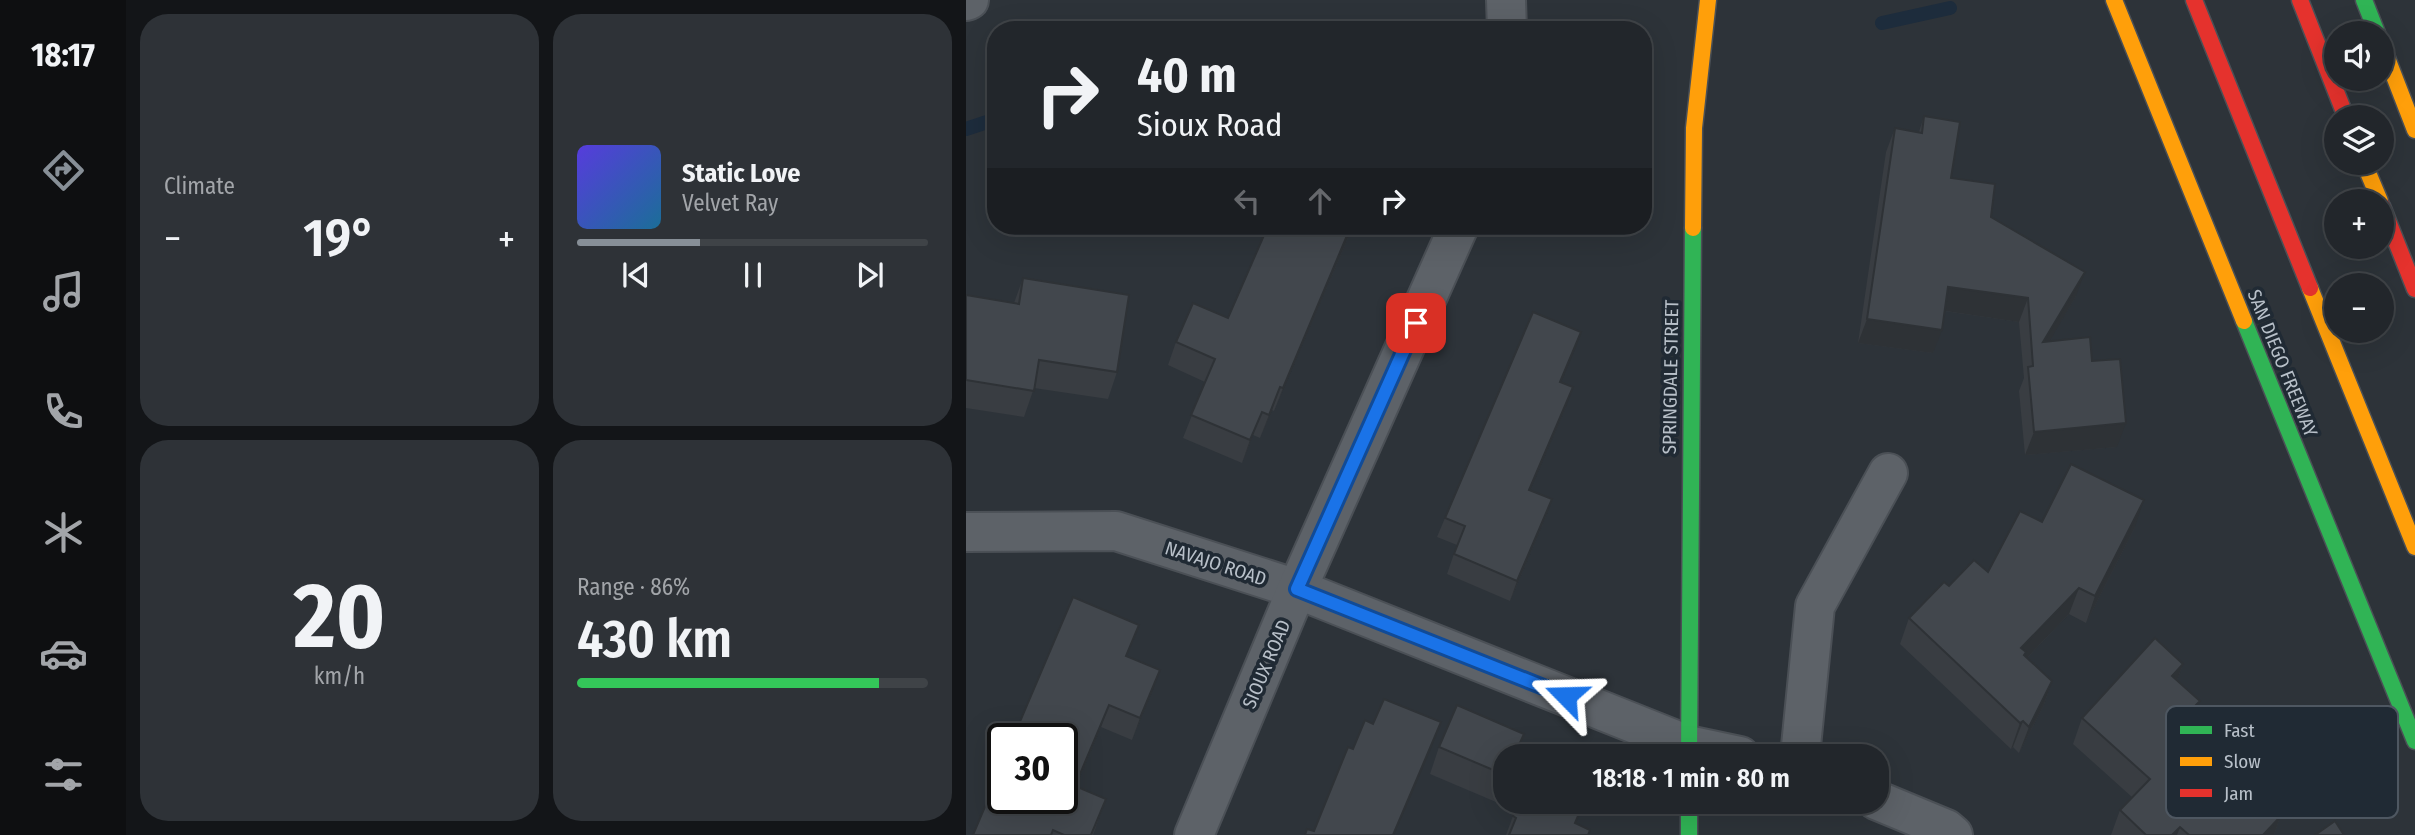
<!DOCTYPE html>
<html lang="en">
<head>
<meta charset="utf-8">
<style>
  :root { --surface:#22262b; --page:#2e3237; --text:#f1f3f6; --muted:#a2a5a9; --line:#3f4347; --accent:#878f97 }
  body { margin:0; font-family:"Fira Sans Condensed",sans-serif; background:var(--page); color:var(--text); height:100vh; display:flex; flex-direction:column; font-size:26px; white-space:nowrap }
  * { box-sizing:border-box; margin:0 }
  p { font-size:23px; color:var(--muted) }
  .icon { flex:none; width:38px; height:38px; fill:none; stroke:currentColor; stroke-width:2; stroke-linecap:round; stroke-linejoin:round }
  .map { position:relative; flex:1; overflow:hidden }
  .drawer { display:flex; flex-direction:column; gap:14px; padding:14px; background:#131518; width:840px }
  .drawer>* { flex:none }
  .top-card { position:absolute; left:21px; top:21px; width:665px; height:214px; border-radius:28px; box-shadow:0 7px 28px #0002,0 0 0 2px var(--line); background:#22262b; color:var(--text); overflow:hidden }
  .tools { position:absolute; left:1358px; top:21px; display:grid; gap:14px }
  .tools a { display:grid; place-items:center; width:70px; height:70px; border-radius:50%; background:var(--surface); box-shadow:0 7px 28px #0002,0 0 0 2px var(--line); font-size:35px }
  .speed { position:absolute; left:21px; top:723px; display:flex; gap:14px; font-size:35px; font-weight:700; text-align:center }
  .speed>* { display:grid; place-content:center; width:91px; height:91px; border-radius:50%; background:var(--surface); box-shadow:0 7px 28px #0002,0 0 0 2px var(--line); line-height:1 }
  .speed .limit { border:4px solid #111; border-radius:10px; background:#fff; color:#111 }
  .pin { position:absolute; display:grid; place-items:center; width:60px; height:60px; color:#fff; margin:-30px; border-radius:14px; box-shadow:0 4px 10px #0006 }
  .me { position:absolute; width:77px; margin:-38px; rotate:292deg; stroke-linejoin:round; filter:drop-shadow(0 0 5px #0008) }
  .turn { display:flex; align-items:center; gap:24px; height:147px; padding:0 35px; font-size:32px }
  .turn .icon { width:91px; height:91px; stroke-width:2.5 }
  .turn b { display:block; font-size:49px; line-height:60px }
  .lanes { display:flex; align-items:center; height:66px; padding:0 35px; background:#0003; justify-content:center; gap:35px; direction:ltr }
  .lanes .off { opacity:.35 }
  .big { font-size:52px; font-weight:600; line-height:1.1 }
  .drawer .card { flex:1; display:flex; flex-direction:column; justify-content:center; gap:10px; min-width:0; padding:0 24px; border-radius:28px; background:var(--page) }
  .drawer .dial { align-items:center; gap:0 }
  .dial b { font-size:91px; line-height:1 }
  .song { display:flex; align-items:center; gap:21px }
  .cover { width:84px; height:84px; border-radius:10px; background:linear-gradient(135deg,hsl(250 70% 55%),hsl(200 70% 35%)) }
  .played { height:7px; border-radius:4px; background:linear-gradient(90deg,var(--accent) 35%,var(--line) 35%) }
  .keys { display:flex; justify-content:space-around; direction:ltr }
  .heat { display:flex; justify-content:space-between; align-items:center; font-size:38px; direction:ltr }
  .charge { height:10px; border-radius:5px; background:linear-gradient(90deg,#34c759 86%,var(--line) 0) }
  .drawer .tiles { flex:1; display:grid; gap:14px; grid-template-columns:repeat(2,1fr) }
  .trip { position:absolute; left:527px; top:744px; width:396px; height:70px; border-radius:28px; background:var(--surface); box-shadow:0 7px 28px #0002,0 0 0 2px var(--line); font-weight:600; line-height:70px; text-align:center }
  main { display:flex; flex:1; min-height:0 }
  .tabs { display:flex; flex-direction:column; width:126px; justify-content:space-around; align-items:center; background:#0e0f11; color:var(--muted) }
  .tabs .icon { width:49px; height:49px }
  .tabs .on { color:var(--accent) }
  .tabs b { font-size:32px; color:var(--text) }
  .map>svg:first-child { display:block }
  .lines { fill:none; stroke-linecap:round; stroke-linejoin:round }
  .stream { stroke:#1d2c3c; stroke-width:14 }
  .street-casing { stroke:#4b5056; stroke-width:42 }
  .fast-casing { stroke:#4b5056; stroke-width:19 }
  .slow-casing { stroke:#4b5056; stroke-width:19 }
  .jam-casing { stroke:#4b5056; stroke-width:19 }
  .street { stroke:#5d6268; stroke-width:38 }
  .fast { stroke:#30b455; stroke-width:16 }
  .slow { stroke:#ff9f0a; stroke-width:16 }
  .jam { stroke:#e5322d; stroke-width:16 }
  .wall { fill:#393d42 }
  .shaded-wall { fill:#2e3236 }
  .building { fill:#42474d; stroke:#2e3236; stroke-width:2 }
  .route-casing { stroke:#114b97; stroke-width:18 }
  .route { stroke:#1a73e8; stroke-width:12 }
  .labels { text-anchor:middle; stroke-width:7; stroke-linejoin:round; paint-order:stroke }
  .street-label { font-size:19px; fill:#b8c0c9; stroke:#202a34 }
  .key { fill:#202a34; stroke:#4e5761; stroke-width:2 }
  .key-label { font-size:19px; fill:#b8c0c9 }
</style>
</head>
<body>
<main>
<nav class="tabs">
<b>18:17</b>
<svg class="icon on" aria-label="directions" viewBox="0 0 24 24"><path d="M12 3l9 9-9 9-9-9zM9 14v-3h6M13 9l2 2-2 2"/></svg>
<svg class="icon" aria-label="music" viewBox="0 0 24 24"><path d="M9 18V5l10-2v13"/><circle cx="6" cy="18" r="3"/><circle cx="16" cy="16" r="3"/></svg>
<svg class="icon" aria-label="phone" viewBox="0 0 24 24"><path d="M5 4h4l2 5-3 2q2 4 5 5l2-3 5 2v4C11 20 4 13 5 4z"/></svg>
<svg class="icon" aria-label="climate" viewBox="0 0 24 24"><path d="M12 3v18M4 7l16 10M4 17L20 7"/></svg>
<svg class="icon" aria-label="car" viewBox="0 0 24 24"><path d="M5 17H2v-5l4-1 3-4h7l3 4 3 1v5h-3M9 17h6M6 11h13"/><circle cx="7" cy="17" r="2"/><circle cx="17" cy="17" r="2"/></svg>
<svg class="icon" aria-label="filters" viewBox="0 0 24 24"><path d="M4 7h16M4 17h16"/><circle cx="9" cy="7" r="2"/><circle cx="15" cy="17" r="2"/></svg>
</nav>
<section class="drawer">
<div class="tiles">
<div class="card"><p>Climate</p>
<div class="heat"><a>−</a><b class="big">19°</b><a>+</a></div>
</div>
<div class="card">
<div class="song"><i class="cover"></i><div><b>Static Love</b><p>Velvet Ray</p></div></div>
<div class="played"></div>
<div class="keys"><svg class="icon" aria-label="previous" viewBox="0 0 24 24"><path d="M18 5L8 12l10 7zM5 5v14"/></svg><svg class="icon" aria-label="pause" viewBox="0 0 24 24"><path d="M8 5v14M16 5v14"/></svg><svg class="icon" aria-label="next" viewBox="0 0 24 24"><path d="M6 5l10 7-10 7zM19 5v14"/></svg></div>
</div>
<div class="card dial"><b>20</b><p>km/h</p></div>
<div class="card"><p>Range · 86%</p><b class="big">430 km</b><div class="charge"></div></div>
</div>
</section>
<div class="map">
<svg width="1449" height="835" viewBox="0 0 1449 835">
  <rect width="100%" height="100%" fill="#2d3339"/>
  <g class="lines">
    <g class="stream">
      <path d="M916,23L984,8"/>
      <path d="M0,129L30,119"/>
    </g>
    <defs>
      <g id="street">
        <path d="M540,0L541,30"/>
        <path d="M0,1L3,0"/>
        <path d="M0,532L150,531L331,589L722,745L774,756"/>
        <path d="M834,756L849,606L922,473"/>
        <path d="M910,800L980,829L987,835"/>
        <path d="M228,835L331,589L493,226"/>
      </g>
      <g id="fast">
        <path d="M1398,0L1411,33"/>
        <path d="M1278,321L1449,741"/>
        <path d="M723,756L727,228"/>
        <path d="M723,802V835"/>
      </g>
      <g id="slow">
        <path d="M1148,0L1278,321"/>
        <path d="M1416,45L1449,130"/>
        <path d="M1398,163L1414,201"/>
        <path d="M727,228L728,128L742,0"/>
        <path d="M1344,288L1449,547"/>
      </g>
      <g id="jam">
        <path d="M1228,0L1344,288"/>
        <path d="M1334,0L1380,117"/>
        <path d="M1416,206L1449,289"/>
      </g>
    </defs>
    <use href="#street" class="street-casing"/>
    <use href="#fast" class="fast-casing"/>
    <use href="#slow" class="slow-casing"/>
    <use href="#jam" class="jam-casing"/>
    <use href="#street" class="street"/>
    <use href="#fast" class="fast"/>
    <use href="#slow" class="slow"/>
    <use href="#jam" class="jam"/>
  </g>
  <g class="wall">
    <path d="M958,116L985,178L1025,217L1110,296L1083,341L1126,361L1151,447L1059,455L1053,391L1058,378L1053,322L978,311L967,353L892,343L920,152L929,128L953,132Z"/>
    <path d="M302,226H387L308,411L306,410L294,438L287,435L276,463L217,438L239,382L202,365L210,342L262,318Z"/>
    <path d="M57,278L151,372L142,399L68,388L58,417L0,408V295L48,303Z"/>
    <path d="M615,332L595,382L600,407L564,490L586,499L579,519L544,601L481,574L491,545L471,537L479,518Z"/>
    <path d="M1076,522L1169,527L1120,623L1103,614L1061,658L1086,681L1077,707L1053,753L1047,747L1045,749L934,644L943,618L983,586L1022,572Z"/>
    <path d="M162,656L186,692L166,740L135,727L110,786L140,799L127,835H7Z"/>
    <path d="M1217,664L1211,680L1230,711L1283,786L1314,817L1308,835H1145L1154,810L1166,797L1107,744L1116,718Z"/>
    <path d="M558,734L550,756H539V782L530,802L464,774L473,747Z"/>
    <path d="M547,816L610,824L622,835H540Z"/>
  </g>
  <g class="shaded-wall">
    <path d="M385,226H387L308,411L317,388Z"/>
    <path d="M1119,272L1110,296L1069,366L1077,342Z"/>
    <path d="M982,287L1062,298L1053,322L973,310Z"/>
    <path d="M901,319L976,330L967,353L892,343Z"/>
    <path d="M615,332L608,352L587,401L594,382Z"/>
    <path d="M314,387L306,410L294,438L303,415Z"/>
    <path d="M607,387L600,407L556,509L563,490Z"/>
    <path d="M296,412L287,435L276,463L284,440Z"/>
    <path d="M1160,423L1151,447L1059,455L1068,432Z"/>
    <path d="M586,499L579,519L544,601L551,581Z"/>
    <path d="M1178,500L1169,527L1120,623L1129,596Z"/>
    <path d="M1113,588L1103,614L1056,663L1055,648Z"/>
    <path d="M1217,664L1207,691L1206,676Z"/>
    <path d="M194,670L186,692L166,740L174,718Z"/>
    <path d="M1086,681L1077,707L1053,753L1063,727Z"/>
    <path d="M143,705L135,727L100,808L109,786Z"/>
    <path d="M1057,721L1047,747L1045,749L1054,723Z"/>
    <path d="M475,722L465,749L428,835H427Z"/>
    <path d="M1290,767L1280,794L1277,780Z"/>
    <path d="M1314,817L1308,835H1297Z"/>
    <path d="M1214,827L1211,835H1206Z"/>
  </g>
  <g class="building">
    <path d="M958,116L994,122L985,178L1029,184L1025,217L1119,272L1077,342L1124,337L1126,361L1154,359L1160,423L1068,432L1062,367L1067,366L1062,298L982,287L976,330L901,319L929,128L956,133Z"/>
    <path d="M302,226H385L317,388L314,387L303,415L296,412L284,440L225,415L249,359L210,342L227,303L262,318Z"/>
    <path d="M57,278L163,295L151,372L73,360L68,391L0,380V295L53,304Z"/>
    <path d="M567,312L615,332L594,382L607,387L563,490L586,499L551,581L488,554L499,526L479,518Z"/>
    <path d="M1105,464L1178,500L1129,596L1113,588L1055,648L1060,652L1058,655L1086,681L1063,727L1057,721L1054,723L943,618L978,582L983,586L1008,560L1022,572L1054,511L1076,522Z"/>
    <path d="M107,597L173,625L160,656L194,670L174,718L143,705L109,786L140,799L125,835H98L87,830L85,835H7L37,764V798H96V738H47Z"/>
    <path d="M1189,638L1217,664L1206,676L1234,701L1227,708L1290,767L1277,780L1314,817L1297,835H1223L1214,827L1206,835H1180L1154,810L1184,779L1116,718Z"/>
    <path d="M418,699L475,722L427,835H339L341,829L348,831L382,747L387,749L399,720L407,724Z"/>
    <path d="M491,705L558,734L548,756H539V775L473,747Z"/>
    <path d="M553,802H618L609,823L624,830L622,835H543L550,818L547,816Z"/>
    <path d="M1369,821L1378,835H1349Z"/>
  </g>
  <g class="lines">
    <defs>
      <path id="route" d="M450,323L331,589L600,696"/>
    </defs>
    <use href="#route" class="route-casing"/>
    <use href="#route" class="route"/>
  </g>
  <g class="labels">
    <g class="street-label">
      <text transform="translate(1317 363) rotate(68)" y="7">SAN DIEGO FREEWAY</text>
      <text transform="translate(704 377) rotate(-89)" y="7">SPRINGDALE STREET</text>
      <text transform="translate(250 563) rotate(18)" y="7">NAVAJO ROAD</text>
      <text transform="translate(300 664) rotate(-67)" y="7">SIOUX ROAD</text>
    </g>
  </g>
  <rect x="1200" y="706" width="232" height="112" rx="10" class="key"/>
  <rect x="1214" y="726" width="32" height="8" fill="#30b455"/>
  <rect x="1214" y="757" width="32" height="9" fill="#ff9f0a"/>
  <rect x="1214" y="789" width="32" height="8" fill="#e5322d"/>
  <g class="key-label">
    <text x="1258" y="737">Fast</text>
    <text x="1258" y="768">Slow</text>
    <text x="1258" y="800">Jam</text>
  </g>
</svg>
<div class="tools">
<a><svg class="icon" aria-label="sound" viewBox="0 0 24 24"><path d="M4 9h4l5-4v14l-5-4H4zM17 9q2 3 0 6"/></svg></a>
<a><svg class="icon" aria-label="layers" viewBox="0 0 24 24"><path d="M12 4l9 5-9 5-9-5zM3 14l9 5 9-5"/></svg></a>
<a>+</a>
<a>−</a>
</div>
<div class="speed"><div class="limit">30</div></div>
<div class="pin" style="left:450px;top:323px;background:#d93025"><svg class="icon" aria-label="arrive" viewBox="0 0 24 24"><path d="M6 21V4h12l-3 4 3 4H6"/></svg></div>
<svg class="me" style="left:600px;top:696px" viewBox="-20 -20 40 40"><path d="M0-17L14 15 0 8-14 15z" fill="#1a73e8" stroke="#fff" stroke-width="4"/></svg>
<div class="trip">18:18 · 1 min · 80 m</div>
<div class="top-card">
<div class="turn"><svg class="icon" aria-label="right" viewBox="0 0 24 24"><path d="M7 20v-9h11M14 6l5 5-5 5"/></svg><div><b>40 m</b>Sioux Road</div></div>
<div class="lanes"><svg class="icon off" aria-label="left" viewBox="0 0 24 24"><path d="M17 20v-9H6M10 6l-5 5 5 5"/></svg><svg class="icon off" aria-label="ahead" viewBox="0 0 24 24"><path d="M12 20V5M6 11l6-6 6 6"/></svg><svg class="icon" aria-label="right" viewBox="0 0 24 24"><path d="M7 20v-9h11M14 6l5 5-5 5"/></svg></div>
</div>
</div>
</main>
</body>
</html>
